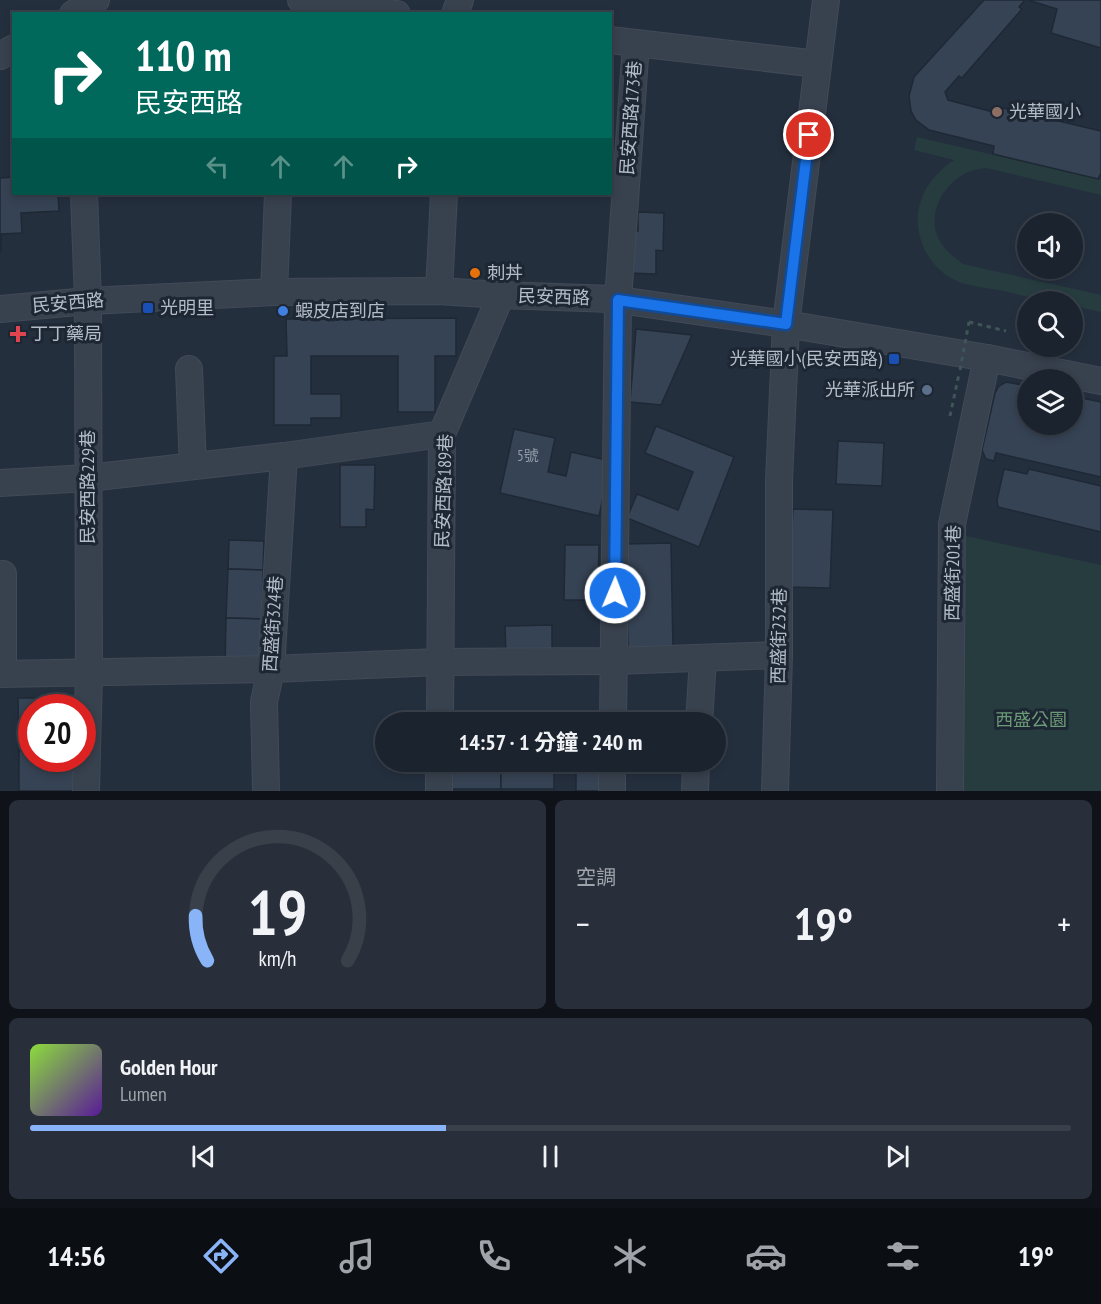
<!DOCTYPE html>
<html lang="zh-TW">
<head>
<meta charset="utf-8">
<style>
  :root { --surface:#1b232e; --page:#282f3a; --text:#f1f3f6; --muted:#a0a4aa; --line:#39404a; --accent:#8ab4f8 }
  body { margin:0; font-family:"PT Sans Narrow","Noto Sans TC",sans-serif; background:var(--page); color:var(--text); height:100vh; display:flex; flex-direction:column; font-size:22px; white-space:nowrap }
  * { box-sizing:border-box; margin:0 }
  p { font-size:20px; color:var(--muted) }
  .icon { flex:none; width:33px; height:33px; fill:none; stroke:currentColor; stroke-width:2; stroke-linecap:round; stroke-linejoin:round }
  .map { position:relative; height:791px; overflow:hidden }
  .details { display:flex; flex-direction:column; gap:9px; padding:9px; background:#0f1319; flex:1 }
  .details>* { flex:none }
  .hud { position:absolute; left:12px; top:12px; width:600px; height:183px; border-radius:0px; box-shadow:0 3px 9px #0003,0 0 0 2px var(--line); background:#00695c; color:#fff; overflow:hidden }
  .fabs { position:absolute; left:1017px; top:213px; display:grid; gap:12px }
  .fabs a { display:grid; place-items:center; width:66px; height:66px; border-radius:50%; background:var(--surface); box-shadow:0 3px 9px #0003,0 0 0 2px var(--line); font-size:30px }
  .speed { position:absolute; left:18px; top:694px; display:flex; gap:12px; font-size:30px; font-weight:700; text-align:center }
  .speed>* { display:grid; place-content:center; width:78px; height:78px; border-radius:50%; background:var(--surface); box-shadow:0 3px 9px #0003,0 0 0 2px var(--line); line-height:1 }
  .speed .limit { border:9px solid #d22; background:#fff; color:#111 }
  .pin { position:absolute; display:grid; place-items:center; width:51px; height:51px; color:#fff; margin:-26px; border:3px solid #fff; border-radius:50%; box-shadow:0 2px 6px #0007 }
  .me { position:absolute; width:66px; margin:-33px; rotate:1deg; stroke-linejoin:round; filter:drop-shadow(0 0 4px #0008) }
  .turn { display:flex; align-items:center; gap:21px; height:126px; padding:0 24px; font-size:27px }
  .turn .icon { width:78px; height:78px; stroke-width:2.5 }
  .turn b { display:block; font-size:42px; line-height:51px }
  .lanes { display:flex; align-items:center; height:57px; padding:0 24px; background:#0003; justify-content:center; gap:30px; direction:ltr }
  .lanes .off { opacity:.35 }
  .big { font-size:45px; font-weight:700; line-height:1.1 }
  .details .card { flex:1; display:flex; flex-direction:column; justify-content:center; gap:9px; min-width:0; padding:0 21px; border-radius:9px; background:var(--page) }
  .details .dial { align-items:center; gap:0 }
  .dial svg { height:156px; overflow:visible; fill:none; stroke:var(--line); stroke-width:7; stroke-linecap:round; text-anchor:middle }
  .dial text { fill:var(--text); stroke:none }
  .song { display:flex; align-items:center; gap:18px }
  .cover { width:72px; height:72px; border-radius:9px; background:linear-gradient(135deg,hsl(90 70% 55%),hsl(270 70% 35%)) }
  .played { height:6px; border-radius:3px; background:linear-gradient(90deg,var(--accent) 40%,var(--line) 40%) }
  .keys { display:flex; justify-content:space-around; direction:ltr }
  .heat { display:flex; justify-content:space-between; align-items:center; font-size:33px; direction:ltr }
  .details .tiles { flex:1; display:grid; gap:9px; grid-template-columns:1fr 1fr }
  .card:last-child { grid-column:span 2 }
  .trip { position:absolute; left:375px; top:712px; width:351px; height:60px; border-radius:30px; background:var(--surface); box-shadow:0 3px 9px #0003,0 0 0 2px var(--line); font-weight:700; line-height:60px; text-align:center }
  .tab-bar { display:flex; height:96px; justify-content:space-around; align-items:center; background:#0b0e12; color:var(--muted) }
  .tab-bar .icon { width:42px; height:42px }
  .tab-bar .active { color:var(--accent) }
  .tab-bar b { font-size:27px; color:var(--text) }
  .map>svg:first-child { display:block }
  .green { fill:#263c3f }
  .building { fill:#364354; stroke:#1f2835; stroke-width:1.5 }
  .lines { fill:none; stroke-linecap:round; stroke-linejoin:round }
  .minor-casing { stroke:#414a57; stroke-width:28 }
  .path { stroke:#3f5557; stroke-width:3; stroke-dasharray:4.5 4.5; stroke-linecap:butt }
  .minor { stroke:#38414e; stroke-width:26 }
  .path-bridge { stroke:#3f5557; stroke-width:3; stroke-dasharray:4.5 4.5; stroke-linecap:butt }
  .route-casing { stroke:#114b97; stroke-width:15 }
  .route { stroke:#1a73e8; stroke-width:10 }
  .education-dot { fill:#8d6e63; stroke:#1d2633; stroke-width:2 }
  .food-dot { fill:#e8710a; stroke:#1d2633; stroke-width:2 }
  .transit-dot { fill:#1a4fb4; stroke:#1d2633; stroke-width:2 }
  .shop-dot { fill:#3f7fe0; stroke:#1d2633; stroke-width:2 }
  .health-dot { fill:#e0444e; stroke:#1d2633; stroke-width:2 }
  .service-dot { fill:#5c6f8a; stroke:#1d2633; stroke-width:2 }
  .labels { text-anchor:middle; stroke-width:6; stroke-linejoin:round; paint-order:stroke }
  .number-label { font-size:15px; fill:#929caa }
  .poi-label { font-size:18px; fill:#b4bcc9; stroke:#1d2633; text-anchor:start }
  .street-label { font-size:18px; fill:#b4bcc9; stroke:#1d2633 }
  .park-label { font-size:18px; fill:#6b9a76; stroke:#1d2633 }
</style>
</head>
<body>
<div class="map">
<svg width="1101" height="791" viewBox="0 0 1101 791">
  <rect width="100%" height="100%" fill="#242f3e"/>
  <g class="green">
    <path d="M917,137L1101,180V195L986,168C981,169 976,169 971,171C948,179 929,207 936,232C940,246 952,256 963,264L1101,295V312L1073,306L1072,302C1047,302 1028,297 1004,291C989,288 973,287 959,282C932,271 916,243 918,215C920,191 935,173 954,160L914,150Z"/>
    <path d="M966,536L1101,565V791H960Z"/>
  </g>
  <g class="building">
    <path d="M984,0H1025L1019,7L1022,9L962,78L959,76L945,92L948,100L1001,114L1003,108L1101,131V173L1098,179L993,154L994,146L929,130L916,120L911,111L909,96L914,77Z"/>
    <path d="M1028,0H1101V48L1051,33L1057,9Z"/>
    <path d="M11,72H14V127Z"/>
    <path d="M14,177V194H58L59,211L21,213L22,233L1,234V252H0V178Z"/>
    <path d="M638,212L664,213L663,251L656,250V274L627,273L628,231H638Z"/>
    <path d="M456,318V356H435V412H398V356H311V394H341V418H311V425H274V356H287L286,319Z"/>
    <path d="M636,329L692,335L661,405L630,402Z"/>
    <path d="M1006,382L1028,386V424H1072V396L1101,402V477L996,453L994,461L986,459L982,450L995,393L999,386Z"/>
    <path d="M656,426L734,457L699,547L627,518L637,494L678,510L693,472L645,453Z"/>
    <path d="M514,429L555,438L548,472L566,476L571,452L611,461L599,516L500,493Z"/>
    <path d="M838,441L884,443L882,486L836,484Z"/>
    <path d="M340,465H375L374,510L366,509V527H340Z"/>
    <path d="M1004,469L1027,474L1029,469L1101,486V532L998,507L997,500Z"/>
    <path d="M793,509L833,510L830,588L789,587Z"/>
    <path d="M229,540L264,541L263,570L228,569Z"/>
    <path d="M671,543L673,648L628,649L626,544Z"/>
    <path d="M565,545H599L598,600H564Z"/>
    <path d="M228,569L263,570L262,619L226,618Z"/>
    <path d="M226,618L262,619L261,668L225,667Z"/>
    <path d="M552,625V657L506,658L505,626Z"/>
    <path d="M18,698H77V708H32V751H19Z"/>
    <path d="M19,751H32V759H77L78,791H19Z"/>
    <path d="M446,762H501V789H445Z"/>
    <rect x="501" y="762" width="53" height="27"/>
    <rect x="576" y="762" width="31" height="29"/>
  </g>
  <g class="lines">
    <defs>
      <g id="minor">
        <path d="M301,0L397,14"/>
        <path d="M73,14L96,0"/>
        <path d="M455,14L460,0"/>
        <path d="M610,40L818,64"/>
        <path d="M0,56L14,48"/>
        <path d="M84,194L88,301L89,673L86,791"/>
        <path d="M439,291L444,194"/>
        <path d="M274,292L278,194"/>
        <path d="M0,309L88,301L274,292L439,291L501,295L612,299L786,324L987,358L1101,381"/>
        <path d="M189,369L193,466"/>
        <path d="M0,483L88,478L284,456L442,434"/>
        <path d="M3,574V674"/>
        <path d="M0,674L271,669L440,662L614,661L779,655"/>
        <path d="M440,723L442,434L501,295"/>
        <path d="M613,723L618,300L636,43"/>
        <path d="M699,723L703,658"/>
        <path d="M266,791L264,702L271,669L284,456"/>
        <path d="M439,791V762"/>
        <path d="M612,791V762"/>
        <path d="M695,791L696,762"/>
        <path d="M775,791L779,655V481L786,324L826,0"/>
        <path d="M950,791L952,524L987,358"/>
      </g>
    </defs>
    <use href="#minor" class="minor-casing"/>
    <g class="path">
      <path d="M969,322L1006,331"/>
      <path d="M950,416L959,374"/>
    </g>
    <use href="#minor" class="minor"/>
    <path class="path-bridge" d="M960,370L969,322"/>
  </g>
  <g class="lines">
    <defs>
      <path id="route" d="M615,593L618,300L786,324L809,135"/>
    </defs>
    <use href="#route" class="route-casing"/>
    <use href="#route" class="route"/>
  </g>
  <circle class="education-dot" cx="997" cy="112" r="6"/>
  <circle class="food-dot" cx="475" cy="273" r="6"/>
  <g class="transit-dot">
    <rect x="142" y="302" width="12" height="12" rx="3"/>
    <rect x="888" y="353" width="12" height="12" rx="3"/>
  </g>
  <circle class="shop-dot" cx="283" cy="311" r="6"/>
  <path class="health-dot" d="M15 325h6v6h6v6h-6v6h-6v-6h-6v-6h6z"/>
  <circle class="service-dot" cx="927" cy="390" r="6"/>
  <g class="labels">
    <g class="number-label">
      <text x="528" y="461">5號</text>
    </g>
    <g class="poi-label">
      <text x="1009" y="118">光華國小</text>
      <text x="487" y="279">刺丼</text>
      <text x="160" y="314">光明里</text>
      <text x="295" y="317">蝦皮店到店</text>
      <text x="30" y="340">丁丁藥局</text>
      <text x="882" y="365" text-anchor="end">光華國小(民安西路)</text>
      <text x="915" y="396" text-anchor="end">光華派出所</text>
    </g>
    <g class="street-label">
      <text transform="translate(631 118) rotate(-86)" y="6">民安西路173巷</text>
      <text transform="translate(554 297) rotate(2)" y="6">民安西路</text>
      <text transform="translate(68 303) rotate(-5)" y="6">民安西路</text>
      <text transform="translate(88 487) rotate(-90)" y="6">民安西路229巷</text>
      <text transform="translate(444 491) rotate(-88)" y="6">民安西路189巷</text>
      <text transform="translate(953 573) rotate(-89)" y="6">西盛街201巷</text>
      <text transform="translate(273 624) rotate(-86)" y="6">西盛街324巷</text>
      <text transform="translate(779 636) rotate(-89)" y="6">西盛街232巷</text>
    </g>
    <g class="park-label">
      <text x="1031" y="726">西盛公園</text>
    </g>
  </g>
</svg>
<div class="fabs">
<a><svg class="icon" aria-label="sound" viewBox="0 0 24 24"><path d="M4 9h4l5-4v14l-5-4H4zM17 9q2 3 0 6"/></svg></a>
<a><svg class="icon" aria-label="search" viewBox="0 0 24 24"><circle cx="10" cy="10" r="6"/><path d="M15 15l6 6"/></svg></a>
<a><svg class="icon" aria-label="layers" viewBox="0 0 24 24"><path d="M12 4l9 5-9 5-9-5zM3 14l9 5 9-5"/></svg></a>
</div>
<div class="speed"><div class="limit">20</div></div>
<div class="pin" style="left:809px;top:135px;background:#d93025"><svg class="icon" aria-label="arrive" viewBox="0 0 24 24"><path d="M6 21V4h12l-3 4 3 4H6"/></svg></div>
<svg class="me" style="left:615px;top:593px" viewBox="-20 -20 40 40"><circle r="17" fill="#1a73e8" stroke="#fff" stroke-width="3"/><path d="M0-11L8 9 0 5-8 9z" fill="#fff"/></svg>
<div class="trip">14:57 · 1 分鐘 · 240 m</div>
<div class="hud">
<div class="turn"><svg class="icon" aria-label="right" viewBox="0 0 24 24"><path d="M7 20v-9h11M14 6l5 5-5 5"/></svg><div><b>110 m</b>民安西路</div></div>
<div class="lanes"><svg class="icon off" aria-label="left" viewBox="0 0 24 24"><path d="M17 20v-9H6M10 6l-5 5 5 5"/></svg><svg class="icon off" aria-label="ahead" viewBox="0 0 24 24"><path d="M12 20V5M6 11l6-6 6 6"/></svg><svg class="icon off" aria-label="ahead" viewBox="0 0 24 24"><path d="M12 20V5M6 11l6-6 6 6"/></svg><svg class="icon" aria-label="right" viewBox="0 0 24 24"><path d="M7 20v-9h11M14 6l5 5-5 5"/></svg></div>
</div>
</div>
<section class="details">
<div class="tiles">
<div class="card dial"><svg viewBox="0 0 100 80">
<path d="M14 69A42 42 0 1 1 86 69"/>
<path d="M14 69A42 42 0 0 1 8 46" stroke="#8ab4f8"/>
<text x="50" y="56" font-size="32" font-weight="700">19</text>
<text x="50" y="72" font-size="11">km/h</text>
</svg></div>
<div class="card"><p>空調</p>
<div class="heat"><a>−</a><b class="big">19°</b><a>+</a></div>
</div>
<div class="card">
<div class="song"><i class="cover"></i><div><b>Golden Hour</b><p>Lumen</p></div></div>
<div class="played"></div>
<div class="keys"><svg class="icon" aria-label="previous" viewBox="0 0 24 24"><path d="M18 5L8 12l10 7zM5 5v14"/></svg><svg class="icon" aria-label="pause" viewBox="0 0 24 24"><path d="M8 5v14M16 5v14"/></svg><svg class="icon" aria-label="next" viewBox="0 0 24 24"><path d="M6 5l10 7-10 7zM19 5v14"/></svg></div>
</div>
</div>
</section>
<nav class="tab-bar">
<b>14:56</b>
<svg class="icon active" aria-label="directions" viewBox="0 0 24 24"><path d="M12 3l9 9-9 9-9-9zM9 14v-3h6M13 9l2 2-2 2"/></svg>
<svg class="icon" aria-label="music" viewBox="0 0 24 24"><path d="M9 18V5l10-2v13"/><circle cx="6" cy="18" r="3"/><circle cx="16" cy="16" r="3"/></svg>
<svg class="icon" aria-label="phone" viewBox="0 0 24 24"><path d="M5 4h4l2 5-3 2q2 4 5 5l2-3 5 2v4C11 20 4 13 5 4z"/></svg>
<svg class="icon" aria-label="climate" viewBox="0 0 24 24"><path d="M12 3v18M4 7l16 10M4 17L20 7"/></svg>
<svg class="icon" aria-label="car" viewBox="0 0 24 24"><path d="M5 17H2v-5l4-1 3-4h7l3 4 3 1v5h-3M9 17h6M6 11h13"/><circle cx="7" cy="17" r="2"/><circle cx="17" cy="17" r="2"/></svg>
<svg class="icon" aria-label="filters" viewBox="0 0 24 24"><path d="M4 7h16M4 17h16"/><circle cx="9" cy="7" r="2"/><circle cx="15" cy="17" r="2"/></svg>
<b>19°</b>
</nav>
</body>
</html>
